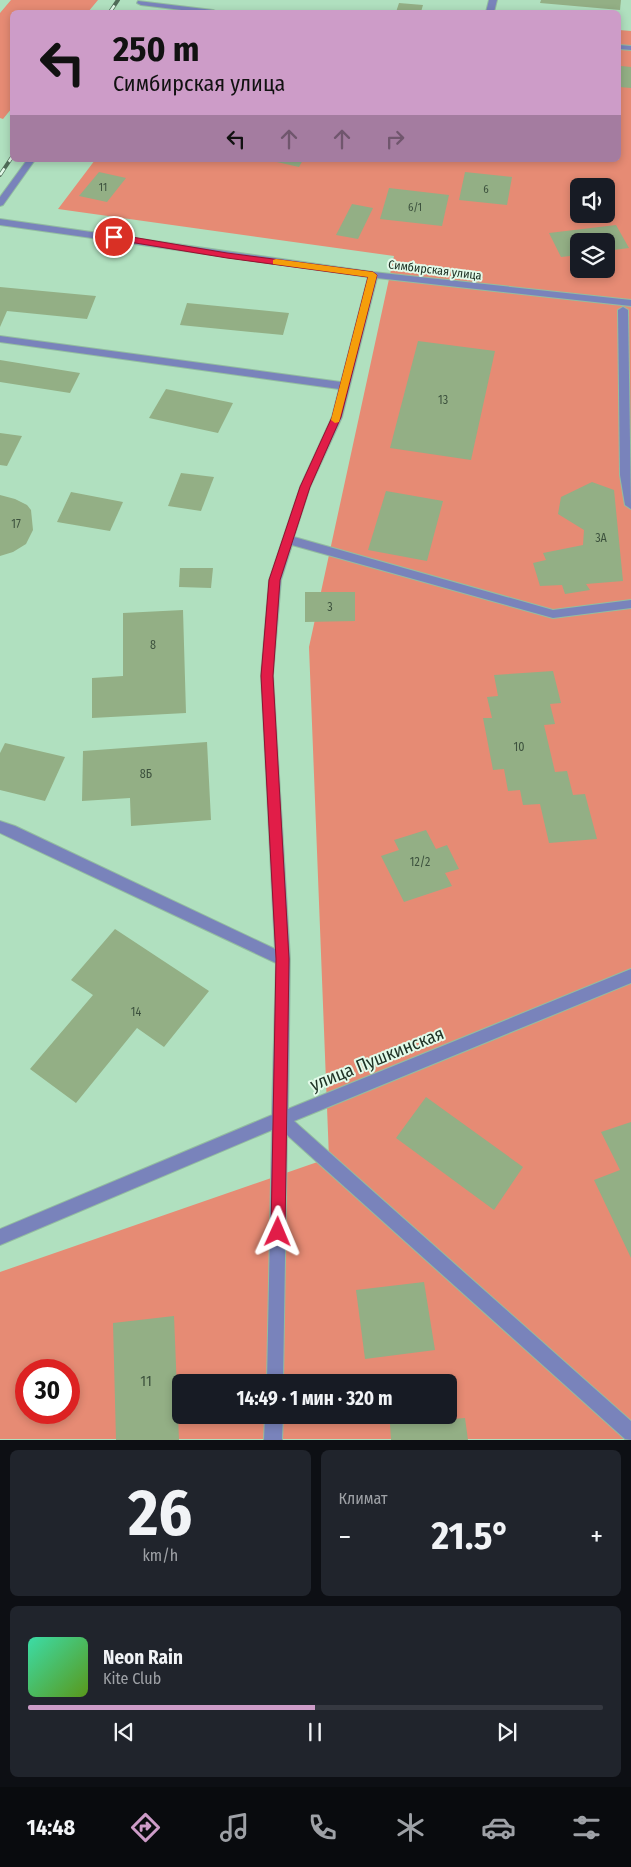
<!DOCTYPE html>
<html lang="ru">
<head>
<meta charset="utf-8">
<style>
  :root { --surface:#171b24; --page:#20242c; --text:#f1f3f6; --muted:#9ea1a6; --line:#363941; --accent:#cd9cc8 }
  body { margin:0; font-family:"Fira Sans Condensed",sans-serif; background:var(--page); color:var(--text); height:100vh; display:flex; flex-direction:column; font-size:19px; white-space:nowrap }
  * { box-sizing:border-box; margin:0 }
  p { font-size:16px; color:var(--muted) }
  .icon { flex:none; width:28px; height:28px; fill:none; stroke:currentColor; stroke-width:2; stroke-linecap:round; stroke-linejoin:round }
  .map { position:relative; height:1440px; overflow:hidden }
  .details { display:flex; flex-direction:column; gap:10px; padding:10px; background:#0d0f14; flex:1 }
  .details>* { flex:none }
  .guide { position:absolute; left:10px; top:10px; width:611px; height:152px; border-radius:8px; box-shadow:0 2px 8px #0003; background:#cd9cc8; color:#111; overflow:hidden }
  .buttons { position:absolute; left:570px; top:178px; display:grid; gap:10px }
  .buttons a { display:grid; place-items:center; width:45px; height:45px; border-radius:8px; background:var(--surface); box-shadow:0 2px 8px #0003; font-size:25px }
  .speed { position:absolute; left:15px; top:1359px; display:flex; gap:10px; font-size:25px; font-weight:700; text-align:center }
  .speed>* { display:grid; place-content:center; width:65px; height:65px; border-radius:50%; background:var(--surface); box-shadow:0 2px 8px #0003; line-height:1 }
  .speed .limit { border:8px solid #d22; background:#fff; color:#111 }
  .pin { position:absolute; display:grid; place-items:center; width:42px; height:42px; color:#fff; margin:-21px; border:2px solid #fff; border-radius:50%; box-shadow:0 1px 5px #0007 }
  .me { position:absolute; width:55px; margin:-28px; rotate:1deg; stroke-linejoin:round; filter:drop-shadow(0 0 4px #0008) }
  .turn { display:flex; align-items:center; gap:18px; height:105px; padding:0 20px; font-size:22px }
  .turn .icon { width:65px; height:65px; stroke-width:2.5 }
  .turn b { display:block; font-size:35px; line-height:42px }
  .lanes { display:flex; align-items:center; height:48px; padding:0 20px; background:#0003; justify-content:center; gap:25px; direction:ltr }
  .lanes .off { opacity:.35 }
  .big { font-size:38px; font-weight:700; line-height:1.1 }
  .details .widget { flex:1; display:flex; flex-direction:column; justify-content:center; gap:8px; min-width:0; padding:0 18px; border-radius:8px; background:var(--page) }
  .details .dial { align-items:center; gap:0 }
  .dial b { font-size:65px; line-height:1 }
  .song { display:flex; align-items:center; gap:15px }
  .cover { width:60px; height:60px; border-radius:8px; background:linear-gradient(135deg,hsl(160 70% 55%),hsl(90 70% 35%)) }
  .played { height:5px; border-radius:2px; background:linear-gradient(90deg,var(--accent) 50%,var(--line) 50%) }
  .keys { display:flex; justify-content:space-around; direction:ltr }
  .heat { display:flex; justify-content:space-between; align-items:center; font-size:28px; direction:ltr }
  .details .tiles { flex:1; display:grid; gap:10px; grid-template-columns:1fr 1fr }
  .widget:last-child { grid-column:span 2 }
  .trip { position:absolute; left:172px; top:1374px; width:285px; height:50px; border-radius:8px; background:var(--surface); box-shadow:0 2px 8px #0003; font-weight:700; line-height:50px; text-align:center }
  .menu { display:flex; height:80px; justify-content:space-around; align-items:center; background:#090b0e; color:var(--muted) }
  .menu .icon { width:35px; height:35px }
  .menu .active { color:var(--accent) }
  .menu b { font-size:22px; color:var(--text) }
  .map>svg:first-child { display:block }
  .green { fill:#e68b74; fill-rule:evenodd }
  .building { fill:#93af85 }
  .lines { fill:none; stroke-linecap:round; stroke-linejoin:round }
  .minor-casing { stroke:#93bda0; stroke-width:2 }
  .minor { fill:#7983bb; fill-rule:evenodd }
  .rail-casing { stroke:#4f6b58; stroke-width:4 }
  .rail { stroke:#e2fae9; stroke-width:2.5; stroke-dasharray:8; stroke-linecap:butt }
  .route { fill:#e11d48; stroke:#92132f }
  .slow { fill:#f59e0b }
  .labels { text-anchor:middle; stroke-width:4; stroke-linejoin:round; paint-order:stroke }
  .far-number-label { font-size:11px; fill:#3d523e }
  .far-street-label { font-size:12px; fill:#203326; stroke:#e2fae9 }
  .number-label { font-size:12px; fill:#3d523e }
  .near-number-label { font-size:15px; fill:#3d523e }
  .near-street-label { font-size:18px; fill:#203326; stroke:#e2fae9 }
</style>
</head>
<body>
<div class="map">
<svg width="631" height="1440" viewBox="0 0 631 1440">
  <rect width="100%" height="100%" fill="#b0e0bf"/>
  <g class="green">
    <path d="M11,0H98L88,12H12V108L3,119L0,118V13Z"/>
    <path d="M619,30L631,31V1439H0V1272L329,1158L309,647L394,256L58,209L95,160H619ZM579,186H606V214H579ZM579,241H606V269H579ZM26,1370H69V1412H26ZM181,1382H449V1415H181Z"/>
  </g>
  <g class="building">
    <path d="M541,0H621L620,10L540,3Z"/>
    <path d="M399,3L423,5L421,12H396Z"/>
    <path d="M621,66L631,67V88L619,87Z"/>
    <path d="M268,160H303L299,167Z"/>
    <path d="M99,172L126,178L107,202L79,196Z"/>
    <path d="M465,172L512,177L507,205L459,200Z"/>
    <path d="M389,188L449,195L442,226L380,219Z"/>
    <path d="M352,204L373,208L358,239L336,235Z"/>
    <path d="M616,225L629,248L606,251V241H579V255L561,257L549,233Z"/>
    <path d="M0,287L96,296L87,319L7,311L0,327Z"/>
    <path d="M187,303L289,313L283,335L180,325Z"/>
    <path d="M418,341L495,351L471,460L390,448Z"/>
    <path d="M0,360L80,373L70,393L0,382Z"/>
    <path d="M166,389L233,403L218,433L149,418Z"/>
    <path d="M0,433L22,436L7,466L0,465Z"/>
    <path d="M181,473L214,477L201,511L168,506Z"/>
    <path d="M592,482L614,490L623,581L586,584L590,590L565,594L562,585L540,586L533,563L546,560L543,553L583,545L584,530L558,514L561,497Z"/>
    <path d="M386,491L443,501L427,561L368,550Z"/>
    <path d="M71,492L123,502L110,531L57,522Z"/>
    <path d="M0,495L15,499L27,505L31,510L33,530L26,544L13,552L0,556Z"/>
    <path d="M180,568H213L211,588L179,587Z"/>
    <path d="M305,592H355V621L305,622Z"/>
    <path d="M183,610L186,713L92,718V678L123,676V613Z"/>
    <path d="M553,671L561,703L550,704L555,724L544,725L555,772L567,771L573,795L585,794L597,839L549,843L540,804L523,805L520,790L508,791L504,769L493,770L483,718H492L487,697L498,696L494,675Z"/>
    <path d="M207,742L211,820L131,826L130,798L82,801L83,751Z"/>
    <path d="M5,743L65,757L45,801L0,790V753Z"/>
    <path d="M426,830L436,849L447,845L459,869L445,873L452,886L404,902L381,856L399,850L394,840Z"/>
    <path d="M115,929L209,991L164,1047L137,1028L76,1103L30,1069L93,995L71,980Z"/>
    <path d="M426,1097L523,1167L494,1210L396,1138Z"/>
    <path d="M631,1122V1258L594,1180L620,1170L601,1132Z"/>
    <path d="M424,1282L435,1350L365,1359L356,1290Z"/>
    <path d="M174,1316L179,1440H116L113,1323Z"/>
    <path d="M465,1418L468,1440H391L390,1424Z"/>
  </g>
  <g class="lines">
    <defs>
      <g id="minor">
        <path d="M489,0H497L494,12H486Z"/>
        <path d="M138,1L213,10L217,12H198L141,5L137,3Z"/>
        <path d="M619,45L631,46V50L619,49Z"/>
        <path d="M27,160H35L3,205L0,206V197Z"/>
        <path d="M0,219L373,272L631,300V306L377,278L342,417L310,487L294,537L553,610L631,600V608L553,618L292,545L281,580L273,675L290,959L288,1109L631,969V983L294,1121L631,1421V1440L625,1439L287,1135L283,1382H267L272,1130L0,1245V1229L272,1115L276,963L0,833V821L15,826L275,949L261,675L269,580L300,487L332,417L339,389L0,342V336L341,382L368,277L0,225Z"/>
        <path d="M623,307L628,310L631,509L625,505L620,475L618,310Z"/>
        <path d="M265,1415H283L282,1440H264Z"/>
      </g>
    </defs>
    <use href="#minor" class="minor-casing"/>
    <use href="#minor" class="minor"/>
    <defs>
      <g id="rail">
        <path d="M110,12L118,0"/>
        <path d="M0,175L12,157"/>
      </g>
    </defs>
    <use href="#rail" class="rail-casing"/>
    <use href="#rail" class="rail"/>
  </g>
  <path class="route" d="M114,234L227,253L373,272L377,275L341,417L310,487L280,580L273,676L289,959L285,1232L283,1237L278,1239L273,1237L271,1232L276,959L261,676L269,580L300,487L332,417L368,277L227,258L111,239L110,237Z"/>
  <path class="slow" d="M276,259L373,272L377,275L339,422L335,423L331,420L368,277L273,264V260Z"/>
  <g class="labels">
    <g class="far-number-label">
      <text x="103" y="191">11</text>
      <text x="486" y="193">6</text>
      <text x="415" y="211">6/1</text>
    </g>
    <g class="far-street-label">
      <text transform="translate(435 270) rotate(7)" y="4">Симбирская улица</text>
    </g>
    <g class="number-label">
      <text x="443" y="404">13</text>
      <text x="16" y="528">17</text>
      <text x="601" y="542">3А</text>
      <text x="330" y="611">3</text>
      <text x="153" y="649">8</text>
      <text x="519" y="751">10</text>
      <text x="146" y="778">8Б</text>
      <text x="420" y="866">12/2</text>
      <text x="136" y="1016">14</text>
    </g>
    <g class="near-number-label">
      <text x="146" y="1386">11</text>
    </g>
    <g class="near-street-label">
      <text transform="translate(377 1059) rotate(-22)" y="6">улица Пушкинская</text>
    </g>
  </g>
</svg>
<div class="buttons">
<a><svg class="icon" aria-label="sound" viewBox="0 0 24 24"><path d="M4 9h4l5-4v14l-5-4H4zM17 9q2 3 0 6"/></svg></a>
<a><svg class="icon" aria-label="layers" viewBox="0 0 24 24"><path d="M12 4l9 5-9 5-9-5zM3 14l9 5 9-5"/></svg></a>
</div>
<div class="speed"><div class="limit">30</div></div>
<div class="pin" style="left:114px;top:237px;background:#d93025"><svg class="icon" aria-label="arrive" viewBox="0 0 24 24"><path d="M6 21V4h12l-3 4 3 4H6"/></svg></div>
<svg class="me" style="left:278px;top:1232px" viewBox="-20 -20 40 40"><path d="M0-17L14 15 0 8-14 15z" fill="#e11d48" stroke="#fff" stroke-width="4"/></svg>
<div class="trip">14:49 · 1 мин · 320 m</div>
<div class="guide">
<div class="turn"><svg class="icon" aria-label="left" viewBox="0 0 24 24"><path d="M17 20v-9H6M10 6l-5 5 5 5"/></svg><div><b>250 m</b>Симбирская улица</div></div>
<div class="lanes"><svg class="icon" aria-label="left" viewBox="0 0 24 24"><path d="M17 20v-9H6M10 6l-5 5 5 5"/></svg><svg class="icon off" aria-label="ahead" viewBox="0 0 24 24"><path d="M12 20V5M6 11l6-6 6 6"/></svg><svg class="icon off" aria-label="ahead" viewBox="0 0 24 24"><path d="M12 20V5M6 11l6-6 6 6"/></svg><svg class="icon off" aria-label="right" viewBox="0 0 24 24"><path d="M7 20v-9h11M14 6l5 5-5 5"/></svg></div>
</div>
</div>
<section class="details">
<div class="tiles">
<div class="widget dial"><b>26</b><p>km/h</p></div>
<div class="widget"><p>Климат</p>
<div class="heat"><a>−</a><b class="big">21.5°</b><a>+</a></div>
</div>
<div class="widget">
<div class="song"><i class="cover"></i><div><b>Neon Rain</b><p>Kite Club</p></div></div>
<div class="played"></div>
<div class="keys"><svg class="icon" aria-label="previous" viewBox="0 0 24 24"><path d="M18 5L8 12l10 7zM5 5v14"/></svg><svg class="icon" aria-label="pause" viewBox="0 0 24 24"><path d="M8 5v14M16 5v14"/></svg><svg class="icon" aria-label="next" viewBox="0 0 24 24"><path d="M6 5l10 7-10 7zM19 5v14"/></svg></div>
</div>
</div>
</section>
<nav class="menu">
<b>14:48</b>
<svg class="icon active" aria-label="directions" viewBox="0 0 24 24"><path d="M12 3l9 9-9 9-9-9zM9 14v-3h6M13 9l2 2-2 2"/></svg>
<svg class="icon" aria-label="music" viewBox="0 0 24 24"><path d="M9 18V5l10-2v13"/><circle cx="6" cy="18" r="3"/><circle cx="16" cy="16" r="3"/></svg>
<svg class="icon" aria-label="phone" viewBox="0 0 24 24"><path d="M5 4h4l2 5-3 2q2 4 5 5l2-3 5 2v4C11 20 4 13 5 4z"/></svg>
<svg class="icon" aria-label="climate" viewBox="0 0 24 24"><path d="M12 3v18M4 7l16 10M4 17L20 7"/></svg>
<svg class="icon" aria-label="car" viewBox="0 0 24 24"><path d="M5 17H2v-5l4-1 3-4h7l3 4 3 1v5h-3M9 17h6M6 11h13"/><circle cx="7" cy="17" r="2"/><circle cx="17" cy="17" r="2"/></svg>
<svg class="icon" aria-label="filters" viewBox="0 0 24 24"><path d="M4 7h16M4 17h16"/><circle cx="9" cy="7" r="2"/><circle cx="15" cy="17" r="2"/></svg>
</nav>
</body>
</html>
